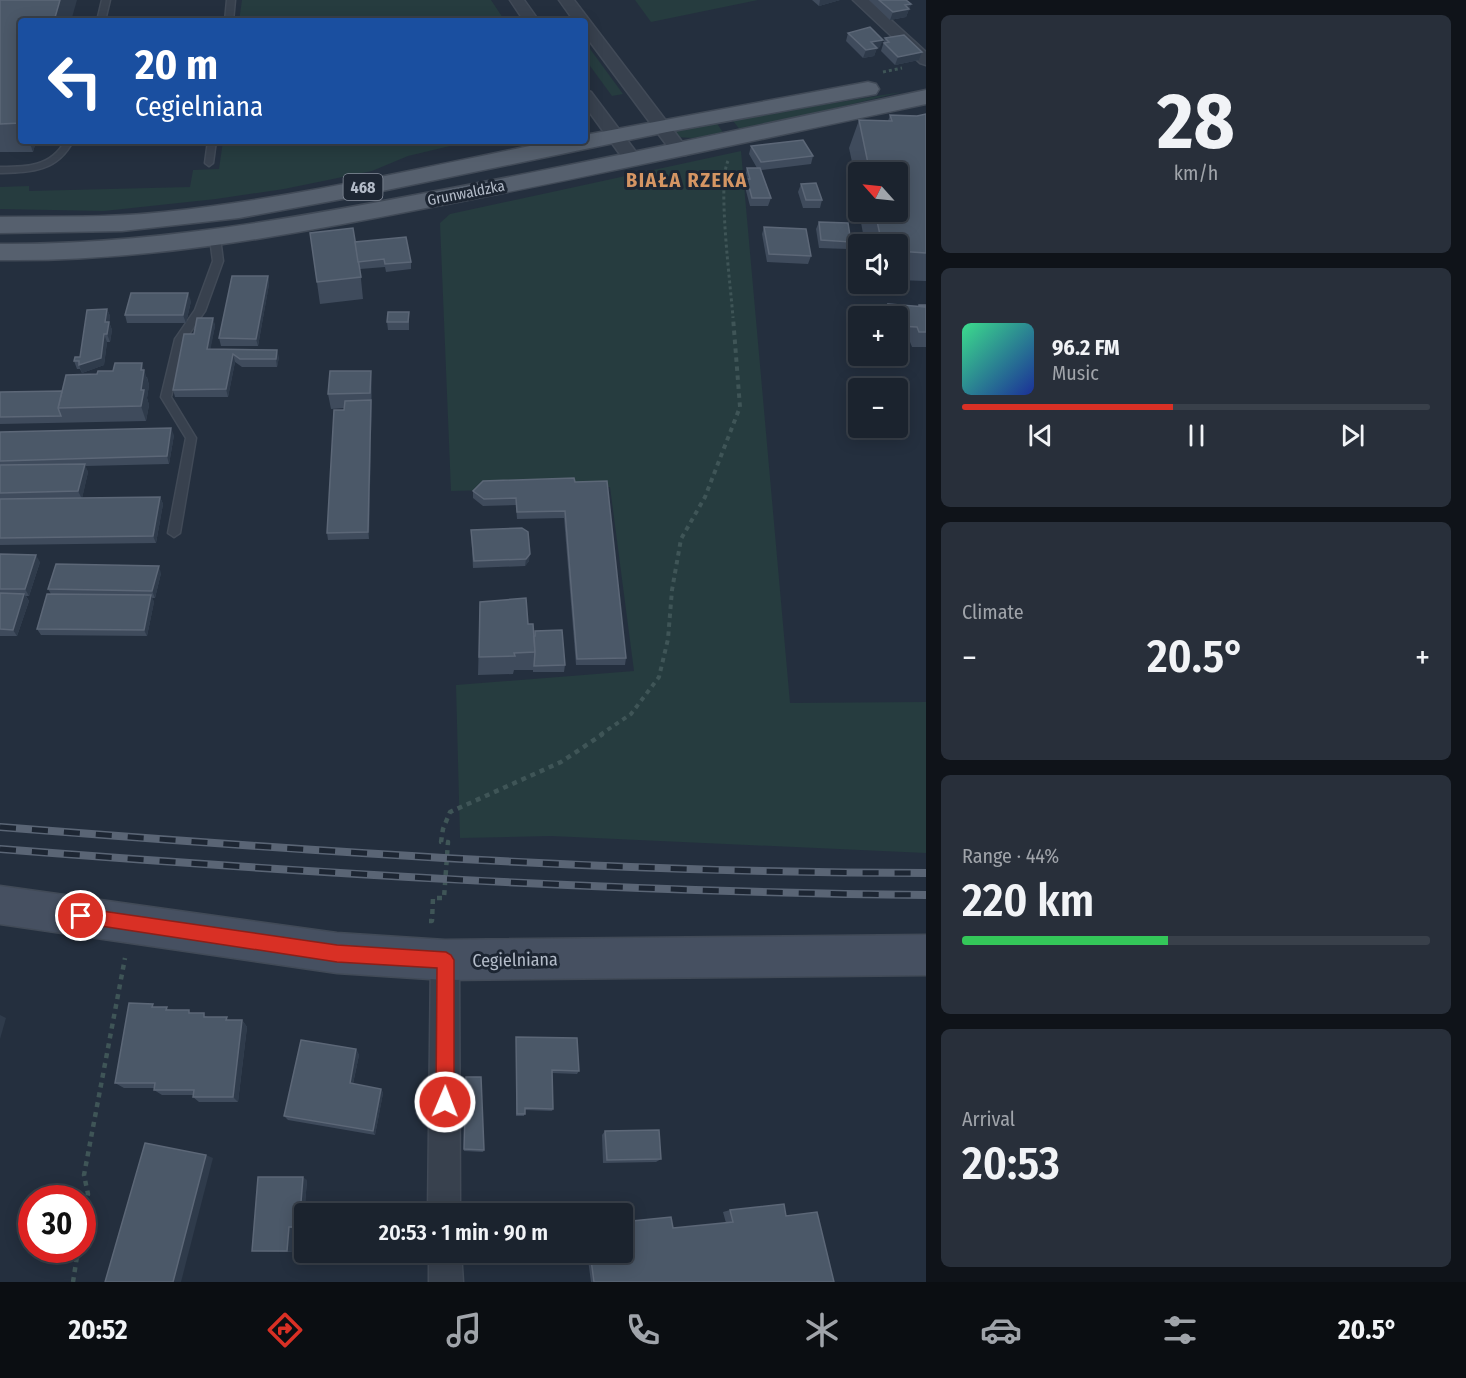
<!DOCTYPE html>
<html lang="en">
<head>
<meta charset="utf-8">
<style>
  :root { --surface:#1b232e; --page:#282f3a; --text:#f1f3f6; --muted:#a0a4aa; --line:#39404a; --accent:#d93025 }
  body { margin:0; font-family:"Fira Sans Condensed",sans-serif; background:var(--page); color:var(--text); height:100vh; display:flex; flex-direction:column; font-size:22px; white-space:nowrap }
  * { box-sizing:border-box; margin:0 }
  p { font-size:20px; color:var(--muted) }
  .icon { flex:none; width:33px; height:33px; fill:none; stroke:currentColor; stroke-width:2; stroke-linecap:round; stroke-linejoin:round }
  .map { position:relative; flex:1; overflow:hidden }
  .sheet { display:flex; flex-direction:column; gap:15px; padding:15px; background:#0f1319; width:540px }
  .sheet>* { flex:none }
  .banner { position:absolute; left:18px; top:18px; width:570px; height:126px; border-radius:6px; box-shadow:0 3px 15px #0003,0 0 0 2px var(--line); background:#1a4fa0; color:#fff; overflow:hidden }
  .needle { width:39px; rotate:297deg }
  .controls { position:absolute; left:848px; top:162px; display:grid; gap:12px }
  .controls a { display:grid; place-items:center; width:60px; height:60px; border-radius:6px; background:var(--surface); box-shadow:0 3px 15px #0003,0 0 0 2px var(--line); font-size:30px }
  .speed { position:absolute; left:18px; top:1185px; display:flex; gap:12px; font-size:30px; font-weight:700; text-align:center }
  .speed>* { display:grid; place-content:center; width:78px; height:78px; border-radius:50%; background:var(--surface); box-shadow:0 3px 15px #0003,0 0 0 2px var(--line); line-height:1 }
  .speed .limit { border:9px solid #d22; background:#fff; color:#111 }
  .pin { position:absolute; display:grid; place-items:center; width:51px; height:51px; color:#fff; margin:-26px; border:3px solid #fff; border-radius:50%; box-shadow:0 2px 6px #0007 }
  .me { position:absolute; width:66px; margin:-33px; rotate:1deg; stroke-linejoin:round; filter:drop-shadow(0 0 4px #0008) }
  .turn { display:flex; align-items:center; gap:21px; height:126px; padding:0 18px; font-size:27px }
  .turn .icon { width:78px; height:78px; stroke-width:2.5 }
  .turn b { display:block; font-size:42px; line-height:51px }
  .big { font-size:45px; font-weight:600; line-height:1.1 }
  .sheet .widget { flex:1; display:flex; flex-direction:column; justify-content:center; gap:9px; min-width:0; padding:0 21px; border-radius:9px; background:var(--page) }
  .sheet .dial { align-items:center; gap:0 }
  .dial b { font-size:78px; line-height:1 }
  .song { display:flex; align-items:center; gap:18px }
  .cover { width:72px; height:72px; border-radius:9px; background:linear-gradient(135deg,hsl(150 70% 55%),hsl(230 70% 35%)) }
  .played { height:6px; border-radius:3px; background:linear-gradient(90deg,var(--accent) 45%,var(--line) 45%) }
  .keys { display:flex; justify-content:space-around; direction:ltr }
  .heat { display:flex; justify-content:space-between; align-items:center; font-size:33px; direction:ltr }
  .charge { height:9px; border-radius:4px; background:linear-gradient(90deg,#34c759 44%,var(--line) 0) }
  .trip { position:absolute; left:294px; top:1203px; width:339px; height:60px; border-radius:6px; background:var(--surface); box-shadow:0 3px 15px #0003,0 0 0 2px var(--line); font-weight:600; line-height:60px; text-align:center }
  .tabs { display:flex; height:96px; justify-content:space-around; align-items:center; background:#0b0e12; color:var(--muted) }
  .tabs .icon { width:42px; height:42px }
  .tabs .selected { color:var(--accent) }
  .tabs b { font-size:27px; color:var(--text) }
  main { display:flex; flex:1; min-height:0 }
  .map>svg:first-child { display:block }
  .green { fill:#263c3f }
  .lines { fill:none; stroke-linecap:round; stroke-linejoin:round }
  .lane-casing { stroke:#414a57; stroke-width:3 }
  .street-casing { stroke:#414a57; stroke-width:3 }
  .secondary-casing { stroke:#414a57; stroke-width:3 }
  .primary-casing { stroke:#414a57; stroke-width:3 }
  .path-far2 { stroke:#3f5557; stroke-width:3; stroke-dasharray:3 3; stroke-linecap:butt }
  .path-far1 { stroke:#3f5557; stroke-width:4; stroke-dasharray:4.5 4.5; stroke-linecap:butt }
  .path { stroke:#3f5557; stroke-width:4.5; stroke-dasharray:5 5; stroke-linecap:butt }
  .lane { fill:#38414e; fill-rule:evenodd }
  .street { fill:#38414e; fill-rule:evenodd }
  .secondary { fill:#465061; fill-rule:evenodd }
  .primary { fill:#56606e; fill-rule:evenodd }
  .rail-casing { stroke:#5a6575; stroke-width:8 }
  .rail { stroke:#1d2633; stroke-width:5; stroke-dasharray:16; stroke-linecap:butt }
  .wall { fill:#3f4b5c }
  .shaded-wall { fill:#2f3b4b }
  .building { fill:#4b5868; stroke:#5c6777; stroke-width:1.5 }
  .route { fill:#d93025; stroke:#8d1f18; stroke-width:1.5 }
  .labels { text-anchor:middle; stroke-width:6; stroke-linejoin:round; paint-order:stroke }
  .far-street-label { font-size:15px; fill:#b4bcc9; stroke:#1d2633 }
  .shield { fill:#1d2633; stroke:#878f9c; stroke-width:1.5 }
  .shield-label { font-size:16px; font-weight:bold; fill:#b4bcc9 }
  .street-label { font-size:18px; fill:#b4bcc9; stroke:#1d2633 }
  .far-district-label { font-size:20px; font-weight:bold; letter-spacing:1.5px; fill:#d59563; stroke:#1d2633 }
</style>
</head>
<body>
<main>
<div class="map">
<svg width="926" height="1282" viewBox="0 0 926 1282">
  <rect width="100%" height="100%" fill="#242f3e"/>
  <g class="green">
    <path d="M242,0H491L505,21H239Z"/>
    <path d="M635,0H758L651,22Z"/>
    <path d="M585,42L623,94L612,96L585,59Z"/>
    <path d="M902,92L741,131L733,121L734,119Z"/>
    <path d="M716,122L724,134L692,138L675,137L671,131Z"/>
    <path d="M223,141H471L408,156L372,171L284,189L216,199L104,211L0,209V187L29,186V191L190,187L193,170L219,169Z"/>
    <path d="M741,151L790,703L926,702V853L551,836L460,838L456,685L634,671L610,487L451,491L440,223L450,214Z"/>
  </g>
  <g class="lines">
    <defs>
      <g id="lane">
        <path d="M102,0H110L105,21H97Z"/>
        <path d="M227,0H235L233,21H225Z"/>
        <path d="M65,141H73C57,172 31,172 0,173V167C26,167 51,167 65,141Z"/>
        <path d="M208,141H216L213,163L209,166L205,163Z"/>
        <path d="M215,235L220,238L223,261L205,311L185,340L171,397L196,438L180,533L174,537L168,533L186,438L161,397L175,339L195,310L213,261L210,238Z"/>
      </g>
      <g id="street">
        <path d="M510,0H524L539,21H524Z"/>
        <path d="M559,0H574L686,147L688,151L686,155H674L585,35V21H574Z"/>
        <path d="M853,0H869L926,52V65L920,63Z"/>
        <path d="M585,90L591,92L642,160L639,164H627L585,106Z"/>
        <path d="M445,946L455,950L459,960L460,1214H428L431,960L435,950Z"/>
        <path d="M429,1252H461L463,1282H429Z"/>
      </g>
      <path id="secondary" d="M0,886L337,933L445,940L926,935V975L445,980L337,973L0,924Z"/>
      <g id="primary">
        <path d="M868,82L876,84L879,89L876,94L667,132L353,197L239,218L122,231L0,233V217C55,216 110,218 164,212C296,198 425,167 554,141H585V135Z"/>
        <path d="M926,90V104C760,139 593,176 426,208C285,236 145,262 0,260V244C145,245 284,220 426,193C593,162 760,125 926,90Z"/>
      </g>
    </defs>
    <use href="#lane" class="lane-casing"/>
    <use href="#street" class="street-casing"/>
    <use href="#secondary" class="secondary-casing"/>
    <use href="#primary" class="primary-casing"/>
    <g class="path-far2">
      <path d="M883,72L902,68"/>
      <path d="M728,161C717,183 731,288 733,318"/>
    </g>
    <path class="path-far1" d="M600,735L631,714L659,677L668,639L672,590L681,539L705,497L740,407L733,317"/>
    <g class="path">
      <path d="M429,921H432L433,898H444L448,842H441L443,829L450,812L561,762L603,734"/>
      <path d="M82,1225L88,1194L84,1175L125,958"/>
      <path d="M73,1282L78,1250"/>
    </g>
    <use href="#lane" class="lane"/>
    <use href="#street" class="street"/>
    <use href="#secondary" class="secondary"/>
    <use href="#primary" class="primary"/>
    <defs>
      <g id="rail">
        <path d="M0,827C309,851 616,873 926,873"/>
        <path d="M0,849C308,873 617,892 926,895"/>
      </g>
    </defs>
    <use href="#rail" class="rail-casing"/>
    <use href="#rail" class="rail"/>
  </g>
  <g class="wall">
    <path d="M0,0L21,21V141H36L33,152H0Z"/>
    <path d="M812,0H840L819,6Z"/>
    <path d="M869,0H906L911,4L906,17L890,20Z"/>
    <path d="M848,33L880,47L877,48L874,56L863,58L846,41Z"/>
    <path d="M885,38L922,52L919,60L895,65L881,51Z"/>
    <path d="M926,114V281L897,280V244H865L859,212H897V172H858V209L856,196L858,190L849,148L859,120L888,121L890,115L917,116Z"/>
    <path d="M751,146L813,156L811,164L761,170L771,198L768,206H750L745,187L747,181L745,176L747,168H757L749,154Z"/>
    <path d="M801,184L822,200L820,208H803L798,192Z"/>
    <path d="M819,222L851,242L848,249L819,248L816,229Z"/>
    <path d="M764,227L811,256L808,264L767,262L762,234Z"/>
    <path d="M310,233L355,242L411,262V269L386,272L385,267L360,269L363,299L320,304Z"/>
    <path d="M268,276L269,284L258,346H221L219,338Z"/>
    <path d="M191,301L186,323H127L125,315Z"/>
    <path d="M888,304L918,306L919,305H926V347H912L910,342L897,341V316H883Z"/>
    <path d="M107,309L110,316L109,322L112,330L110,342H107L104,365L82,373L80,369H77L74,361L80,357Z"/>
    <path d="M409,312V330H388L387,322Z"/>
    <path d="M213,318L215,326L210,349L279,357L277,367H242L235,362L228,397H175L173,390L194,334Z"/>
    <path d="M147,377L149,385L147,398L149,405L146,421L0,424V392L62,391Z"/>
    <path d="M372,385L369,539L328,540L327,533L345,408L331,409L328,394Z"/>
    <path d="M0,432L174,435L169,464L85,466L88,472L82,498L160,497L163,504L156,543L0,545Z"/>
    <path d="M574,478L626,658L625,665H576L564,518L517,519L516,505L483,506L473,498V491Z"/>
    <path d="M471,530L529,561L525,566L473,568Z"/>
    <path d="M0,554L40,562L29,596H26L29,601L17,636H0Z"/>
    <path d="M161,573L155,598H152L154,602L147,636L41,635L37,629L51,594L48,589Z"/>
    <path d="M480,602L528,624L534,636L535,631L565,665L564,672H533V670H514L513,674L478,675Z"/>
    <path d="M156,1007L192,1013L208,1017L230,1020H242L247,1027L238,1102H199L193,1097V1095H162L154,1090V1088H124L115,1083Z"/>
    <path d="M516,1037L579,1071L577,1074L552,1073L553,1109L552,1111L525,1110L524,1116H516Z"/>
    <path d="M356,1049L359,1055L353,1084L381,1089L383,1093L375,1135L288,1120L284,1116Z"/>
    <path d="M466,1077L484,1150L483,1152L464,1151Z"/>
    <path d="M605,1131L661,1159L656,1162L603,1163L602,1135Z"/>
    <path d="M307,1180L303,1229H294L292,1252L252,1251Z"/>
    <path d="M730,1210L786,1216L834,1282H591L587,1252H622L673,1228L726,1223L723,1212Z"/>
  </g>
  <g class="shaded-wall">
    <path d="M60,0H77L71,21H54Z"/>
    <path d="M820,0H840L819,6Z"/>
    <path d="M911,4L906,17L890,20L893,12L905,5Z"/>
    <path d="M883,40L880,47L875,48H877L874,56L863,58L866,50L871,42Z"/>
    <path d="M922,52L919,60L895,65L898,57Z"/>
    <path d="M29,141H36L33,152Z"/>
    <path d="M268,276L269,284L258,346L256,339Z"/>
    <path d="M188,293L191,301L186,323L183,315Z"/>
    <path d="M107,309L110,316L109,322L112,330L110,342L107,334L105,322Z"/>
    <path d="M213,318L215,326L209,357L207,349Z"/>
    <path d="M104,334L107,342L104,365L82,373L79,365Z"/>
    <path d="M277,350L279,357L277,367L276,359Z"/>
    <path d="M233,354L235,362L228,397L226,389Z"/>
    <path d="M142,363L149,385L147,398L149,405L146,421L141,406V370Z"/>
    <path d="M371,371L372,385L369,539L368,532L371,400Z"/>
    <path d="M171,428L174,435L169,464L167,456Z"/>
    <path d="M85,464L88,472L82,499L78,491Z"/>
    <path d="M160,497L163,504L156,543L153,536Z"/>
    <path d="M530,554L529,561L525,566L526,559Z"/>
    <path d="M36,555L40,562L29,596L25,589Z"/>
    <path d="M159,566L161,573L155,598L152,591Z"/>
    <path d="M24,594L29,601L17,636L13,630Z"/>
    <path d="M151,595L154,602L147,636L144,630Z"/>
    <path d="M0,1015L6,1018L0,1039Z"/>
    <path d="M242,1020L247,1027L238,1102L233,1097Z"/>
    <path d="M356,1049L359,1055L352,1088L350,1083Z"/>
    <path d="M381,1089L383,1093L375,1135L373,1131Z"/>
    <path d="M206,1155L213,1158L181,1282H173Z"/>
    <path d="M303,1177L307,1180L303,1229L299,1227Z"/>
    <path d="M289,1227L294,1229L292,1252L287,1251Z"/>
  </g>
  <g class="building">
    <path d="M0,0H60L54,21H21V123L0,124Z"/>
    <path d="M879,0H906L911,4L905,5L909,9L893,12Z"/>
    <path d="M870,27L883,40L871,42L877,48L866,50L848,33Z"/>
    <path d="M904,35L922,52L898,57L884,43L889,42L885,38Z"/>
    <path d="M926,114V253L897,251V244H882L875,212H897V172H867L866,168H869L859,120L892,121L890,115L917,116Z"/>
    <path d="M803,140L813,156L761,162L751,146Z"/>
    <path d="M747,168H760L771,198H752L747,179H750Z"/>
    <path d="M816,183L822,200H806L801,184Z"/>
    <path d="M819,222L848,223L851,242L821,240Z"/>
    <path d="M764,227L806,229L811,256L769,254Z"/>
    <path d="M353,228L361,277L317,282L310,233Z"/>
    <path d="M406,237L411,262L385,264L384,259L358,262L355,242Z"/>
    <path d="M232,276H268L256,339L219,338Z"/>
    <path d="M131,293H188L183,315H125Z"/>
    <path d="M888,304L926,307V332H919L917,327L897,326V316H891Z"/>
    <path d="M919,305H926V307L919,306Z"/>
    <path d="M107,309L105,322H109L107,334H104L101,358L79,365V361H74L75,357H80L87,310Z"/>
    <path d="M388,312H409L408,322H387Z"/>
    <path d="M197,318H213L207,349L277,350L276,359H240L233,354L226,389L173,390L184,334H194Z"/>
    <path d="M115,363H142L141,370H144L141,390H144L141,406L58,408L66,375L97,374L98,371H113Z"/>
    <path d="M330,371H371L370,393L328,394Z"/>
    <path d="M62,391L58,408L61,416L0,417V392Z"/>
    <path d="M371,400L368,532L327,533L334,410H344L345,401Z"/>
    <path d="M171,428L167,456L0,461V432Z"/>
    <path d="M85,464L78,491L0,493V465Z"/>
    <path d="M574,478L575,482L607,481L626,658L577,659L565,511L517,512L516,498L484,499L473,491L483,481Z"/>
    <path d="M160,497L153,536L0,538V499Z"/>
    <path d="M522,528L528,532L530,554L526,559L474,561L471,530Z"/>
    <path d="M0,554L36,555L25,589H0Z"/>
    <path d="M56,564L159,566L152,591L48,589Z"/>
    <path d="M0,593L24,594L13,630L0,629Z"/>
    <path d="M47,594L151,595L144,630L37,629Z"/>
    <path d="M526,598L528,624H533L535,652L514,653L515,656L479,657L480,602Z"/>
    <path d="M562,630L565,665L534,666L535,652L534,636H535V631Z"/>
    <path d="M129,1003L153,1004L152,1007H167L166,1010H189V1013H204V1017H227L226,1020H242L233,1097H193L194,1090H154L155,1083H115Z"/>
    <path d="M516,1037L577,1038L579,1071L552,1070L553,1109L525,1108V1114H517Z"/>
    <path d="M301,1040L356,1049L350,1083L381,1089L373,1131L284,1116Z"/>
    <path d="M466,1077H481L484,1150L464,1149Z"/>
    <path d="M659,1130L661,1159L607,1160L605,1131Z"/>
    <path d="M145,1143L206,1155L173,1282H105Z"/>
    <path d="M258,1177H303L299,1227H289L287,1251H252Z"/>
    <path d="M784,1204L786,1216L817,1212L834,1282H594L590,1252H622V1222L671,1217L673,1228L733,1222L730,1210Z"/>
  </g>
  <path class="route" d="M81,908L337,945L446,952L451,955L454,960V1102L451,1108L445,1111L439,1108L436,1102L437,968L337,962L81,923L75,921L73,916L75,910Z"/>
  <g class="labels">
    <g class="far-street-label">
      <text transform="translate(466 193) rotate(-11)" y="5">Grunwaldzka</text>
    </g>
    <rect class="shield" x="343.5" y="174" width="39" height="26" rx="4.5"/>
    <g class="shield-label">
      <text x="363" y="193">468</text>
    </g>
    <g class="street-label">
      <text transform="translate(515 960) rotate(-1)" y="6">Cegielniana</text>
    </g>
    <g class="far-district-label">
      <text x="687" y="187">BIAŁA RZEKA</text>
    </g>
  </g>
</svg>
<div class="controls">
<a><svg class="needle" viewBox="-14 -14 28 28"><path d="M0-13l5 13h-10z" fill="#e53935"/><path d="M0 13l5-13h-10z" fill="#a0a4aa"/></svg></a>
<a><svg class="icon" aria-label="sound" viewBox="0 0 24 24"><path d="M4 9h4l5-4v14l-5-4H4zM17 9q2 3 0 6"/></svg></a>
<a>+</a>
<a>−</a>
</div>
<div class="speed"><div class="limit">30</div></div>
<div class="pin" style="left:81px;top:916px;background:#d93025"><svg class="icon" aria-label="arrive" viewBox="0 0 24 24"><path d="M6 21V4h12l-3 4 3 4H6"/></svg></div>
<svg class="me" style="left:445px;top:1102px" viewBox="-20 -20 40 40"><circle r="17" fill="#d93025" stroke="#fff" stroke-width="3"/><path d="M0-11L8 9 0 5-8 9z" fill="#fff"/></svg>
<div class="trip">20:53 · 1 min · 90 m</div>
<div class="banner">
<div class="turn"><svg class="icon" aria-label="left" viewBox="0 0 24 24"><path d="M17 20v-9H6M10 6l-5 5 5 5"/></svg><div><b>20 m</b>Cegielniana</div></div>
</div>
</div>
<section class="sheet">
<div class="widget dial"><b>28</b><p>km/h</p></div>
<div class="widget">
<div class="song"><i class="cover"></i><div><b>96.2 FM</b><p>Music</p></div></div>
<div class="played"></div>
<div class="keys"><svg class="icon" aria-label="previous" viewBox="0 0 24 24"><path d="M18 5L8 12l10 7zM5 5v14"/></svg><svg class="icon" aria-label="pause" viewBox="0 0 24 24"><path d="M8 5v14M16 5v14"/></svg><svg class="icon" aria-label="next" viewBox="0 0 24 24"><path d="M6 5l10 7-10 7zM19 5v14"/></svg></div>
</div>
<div class="widget"><p>Climate</p>
<div class="heat"><a>−</a><b class="big">20.5°</b><a>+</a></div>
</div>
<div class="widget"><p>Range · 44%</p><b class="big">220 km</b><div class="charge"></div></div>
<div class="widget"><p>Arrival</p><b class="big">20:53</b></div>
</section>
</main>
<nav class="tabs">
<b>20:52</b>
<svg class="icon selected" aria-label="directions" viewBox="0 0 24 24"><path d="M12 3l9 9-9 9-9-9zM9 14v-3h6M13 9l2 2-2 2"/></svg>
<svg class="icon" aria-label="music" viewBox="0 0 24 24"><path d="M9 18V5l10-2v13"/><circle cx="6" cy="18" r="3"/><circle cx="16" cy="16" r="3"/></svg>
<svg class="icon" aria-label="phone" viewBox="0 0 24 24"><path d="M5 4h4l2 5-3 2q2 4 5 5l2-3 5 2v4C11 20 4 13 5 4z"/></svg>
<svg class="icon" aria-label="climate" viewBox="0 0 24 24"><path d="M12 3v18M4 7l16 10M4 17L20 7"/></svg>
<svg class="icon" aria-label="car" viewBox="0 0 24 24"><path d="M5 17H2v-5l4-1 3-4h7l3 4 3 1v5h-3M9 17h6M6 11h13"/><circle cx="7" cy="17" r="2"/><circle cx="17" cy="17" r="2"/></svg>
<svg class="icon" aria-label="filters" viewBox="0 0 24 24"><path d="M4 7h16M4 17h16"/><circle cx="9" cy="7" r="2"/><circle cx="15" cy="17" r="2"/></svg>
<b>20.5°</b>
</nav>
</body>
</html>
